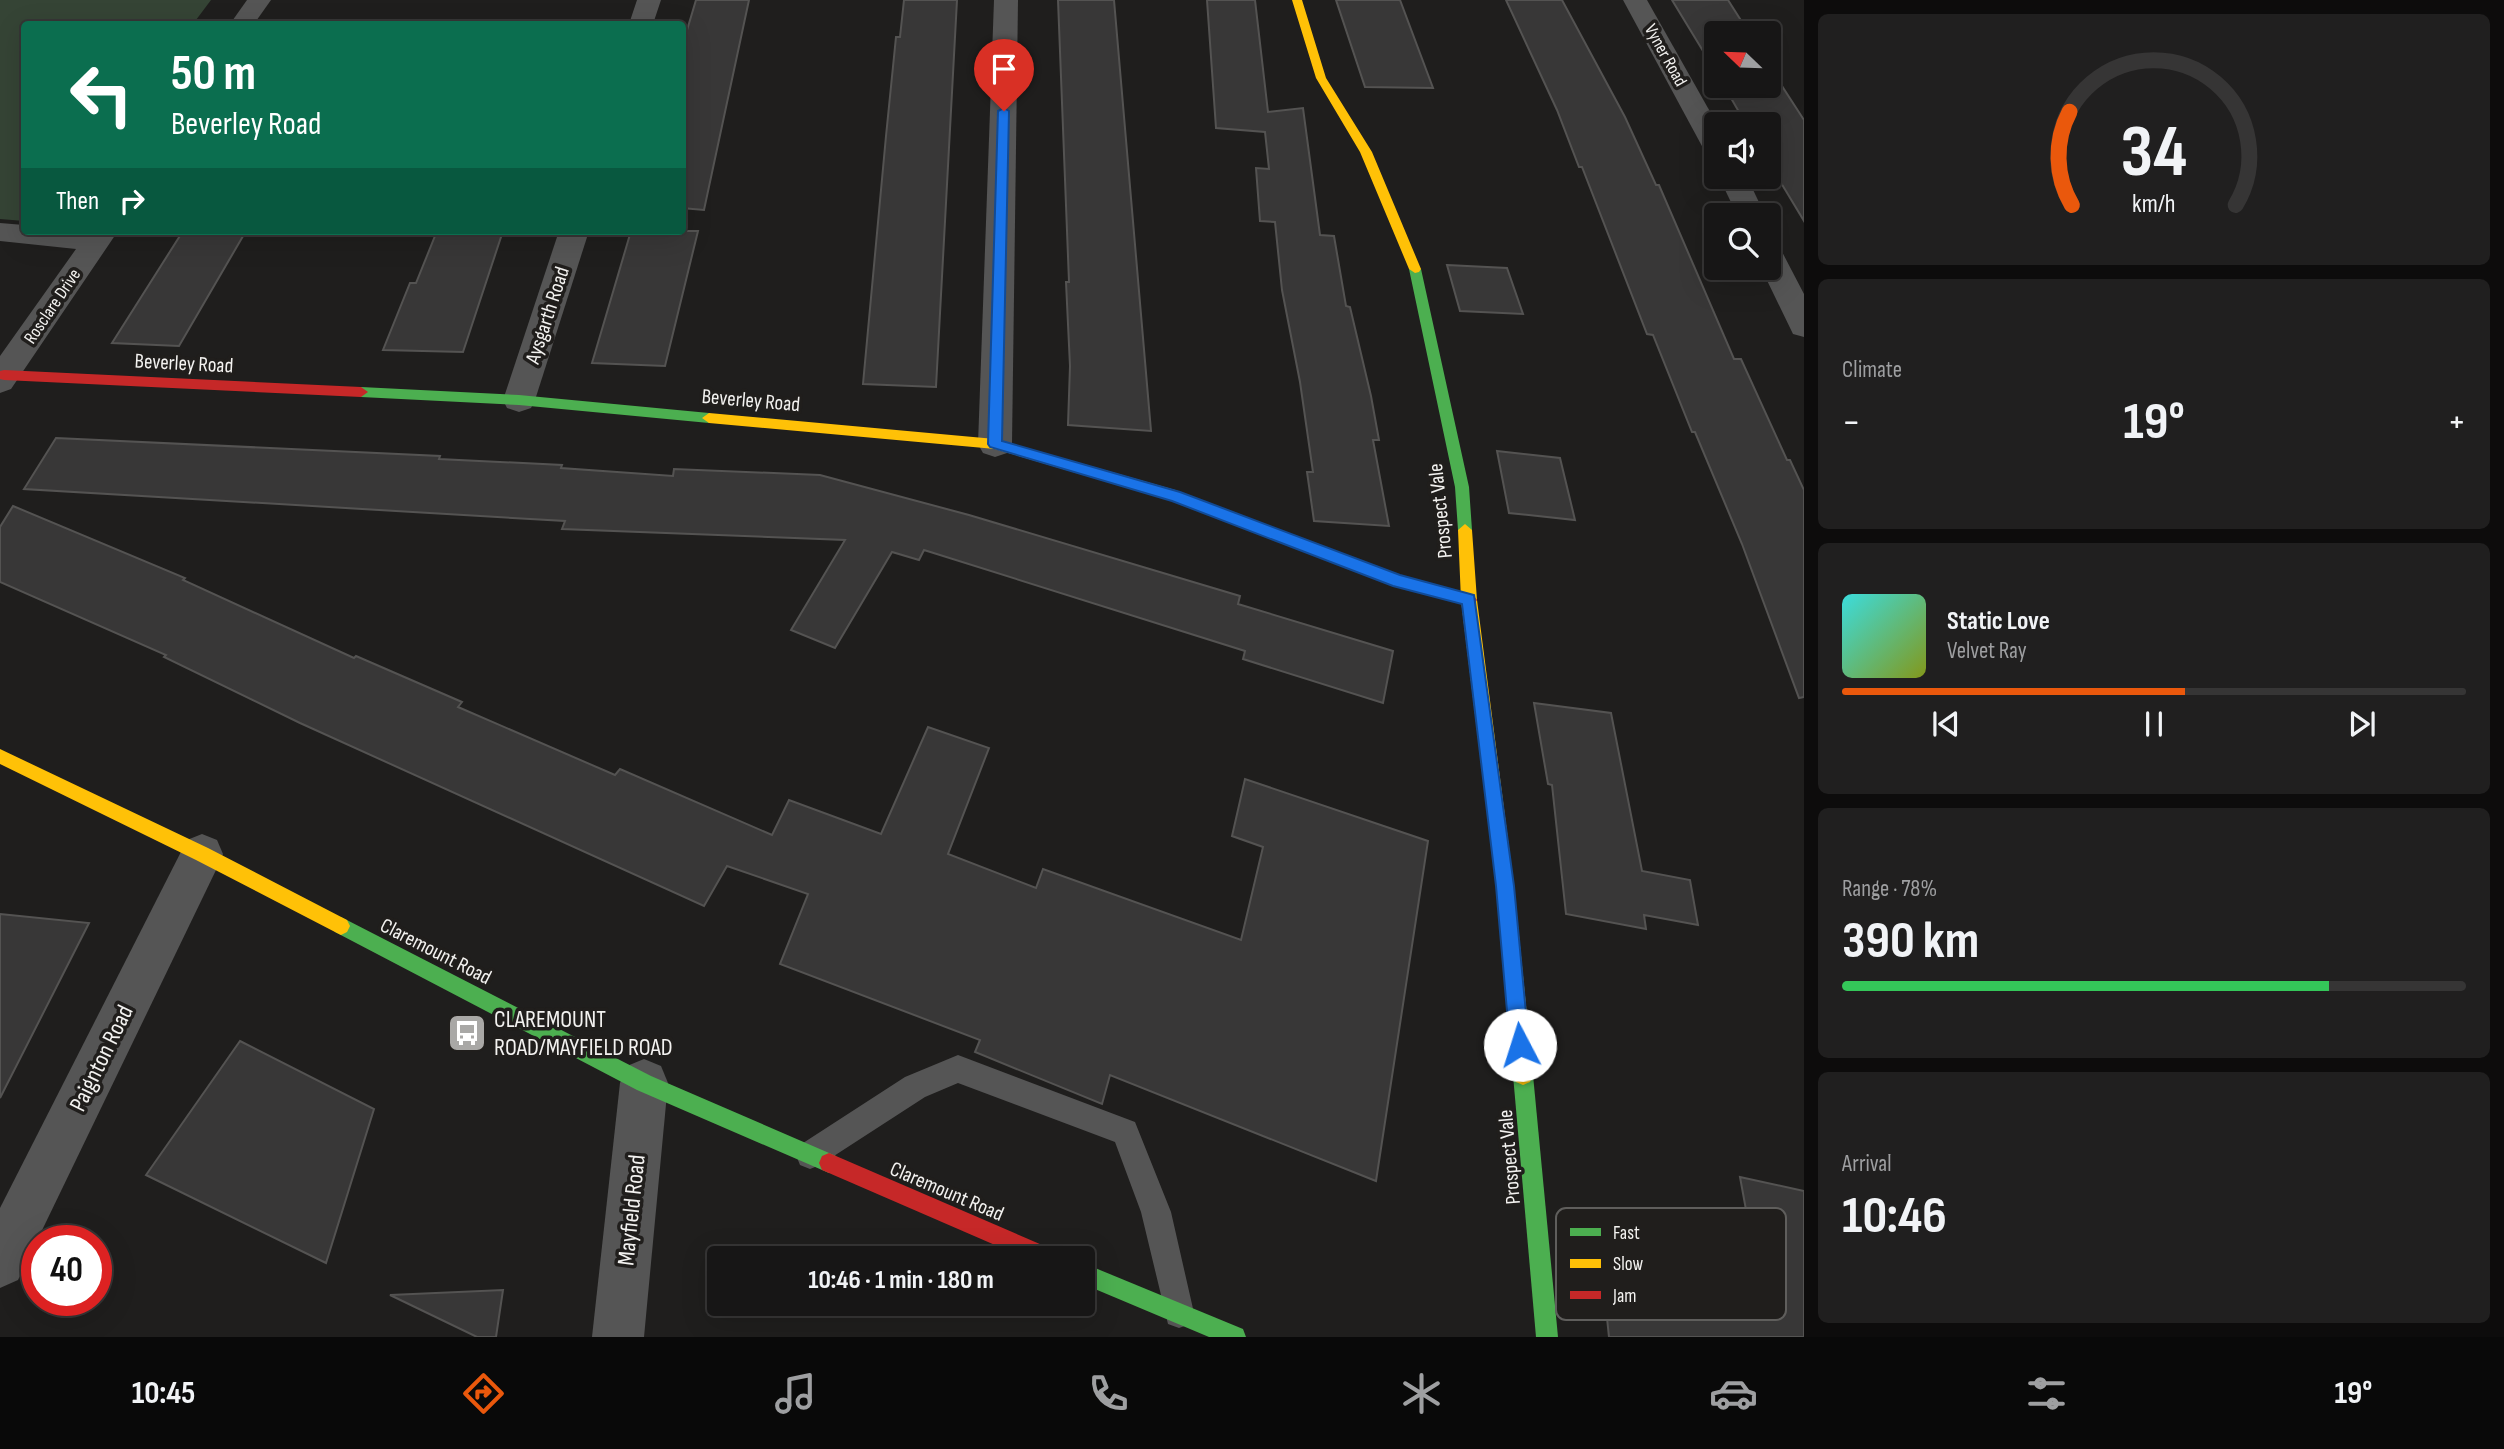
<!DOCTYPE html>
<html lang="en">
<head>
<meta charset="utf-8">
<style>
  :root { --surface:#171616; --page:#201f1f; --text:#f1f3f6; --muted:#9e9fa1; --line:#363535; --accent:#ea580c }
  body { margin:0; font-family:"Sofia Sans Condensed",sans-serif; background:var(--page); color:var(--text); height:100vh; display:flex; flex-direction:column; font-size:26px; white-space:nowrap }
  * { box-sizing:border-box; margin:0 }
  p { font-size:23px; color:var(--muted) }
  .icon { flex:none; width:38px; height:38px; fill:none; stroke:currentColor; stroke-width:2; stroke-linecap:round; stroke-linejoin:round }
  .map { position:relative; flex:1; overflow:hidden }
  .panel { display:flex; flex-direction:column; gap:14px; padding:14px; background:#0d0c0c; width:700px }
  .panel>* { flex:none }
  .hud { position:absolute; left:21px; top:21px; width:665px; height:214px; border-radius:7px; box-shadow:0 7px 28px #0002,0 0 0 2px var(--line); background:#0b6e4f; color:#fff; overflow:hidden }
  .needle { width:46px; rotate:293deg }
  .controls { position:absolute; left:1704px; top:21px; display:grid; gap:14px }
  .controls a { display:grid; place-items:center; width:77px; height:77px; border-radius:7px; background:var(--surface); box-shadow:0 7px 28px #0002,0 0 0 2px var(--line); font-size:35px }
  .speed { position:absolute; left:21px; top:1225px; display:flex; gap:14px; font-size:35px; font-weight:700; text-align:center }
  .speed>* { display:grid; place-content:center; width:91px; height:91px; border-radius:50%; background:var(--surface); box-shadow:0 7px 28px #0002,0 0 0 2px var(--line); line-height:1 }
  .speed .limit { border:10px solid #d22; background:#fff; color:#111 }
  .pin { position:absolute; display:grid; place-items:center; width:60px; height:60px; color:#fff; margin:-72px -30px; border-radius:50% 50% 50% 0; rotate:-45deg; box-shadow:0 0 7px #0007 }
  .pin .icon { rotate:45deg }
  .me { position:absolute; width:77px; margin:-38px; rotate:355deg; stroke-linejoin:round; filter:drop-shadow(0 0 5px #0008) }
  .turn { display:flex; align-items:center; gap:24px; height:147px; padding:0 35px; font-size:32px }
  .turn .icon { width:91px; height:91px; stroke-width:2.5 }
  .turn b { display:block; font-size:49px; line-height:60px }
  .then { display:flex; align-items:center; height:66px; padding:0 35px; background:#0003; gap:14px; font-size:26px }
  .big { font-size:52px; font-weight:700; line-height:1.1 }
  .panel .tile { flex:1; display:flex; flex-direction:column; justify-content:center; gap:10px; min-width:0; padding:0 24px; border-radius:10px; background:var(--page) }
  .panel .dial { align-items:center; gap:0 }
  .dial svg { height:182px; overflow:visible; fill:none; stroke:var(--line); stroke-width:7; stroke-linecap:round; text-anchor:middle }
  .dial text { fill:var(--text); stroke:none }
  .song { display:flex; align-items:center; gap:21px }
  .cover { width:84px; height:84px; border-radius:10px; background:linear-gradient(135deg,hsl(180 70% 55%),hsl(70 70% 35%)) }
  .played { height:7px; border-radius:4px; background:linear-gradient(90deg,var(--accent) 55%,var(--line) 55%) }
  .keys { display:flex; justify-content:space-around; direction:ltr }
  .heat { display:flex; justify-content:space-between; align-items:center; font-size:38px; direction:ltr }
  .charge { height:10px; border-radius:5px; background:linear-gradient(90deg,#34c759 78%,var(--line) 0) }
  .trip { position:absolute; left:707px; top:1246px; width:388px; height:70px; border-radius:7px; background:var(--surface); box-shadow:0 7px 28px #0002,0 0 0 2px var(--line); font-weight:700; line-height:70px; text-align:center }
  .tabs { display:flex; height:112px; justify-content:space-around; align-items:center; background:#090909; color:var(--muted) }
  .tabs .icon { width:49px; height:49px }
  .tabs .selected { color:var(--accent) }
  .tabs b { font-size:32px; color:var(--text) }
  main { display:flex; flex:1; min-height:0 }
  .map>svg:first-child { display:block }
  .green { fill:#354435 }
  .building { fill:#383737; stroke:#545352; stroke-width:2 }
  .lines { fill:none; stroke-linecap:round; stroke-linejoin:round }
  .lane { fill:#555; fill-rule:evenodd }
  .street { fill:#555; fill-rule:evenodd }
  .fast { fill:#4caf50; fill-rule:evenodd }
  .slow { fill:#ffc107; fill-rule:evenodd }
  .jam { fill:#c62828; fill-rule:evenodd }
  .route { fill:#1a73e8; stroke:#114b97; stroke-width:2 }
  .labels { text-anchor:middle; stroke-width:7; stroke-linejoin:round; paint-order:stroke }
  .far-street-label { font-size:18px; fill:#f3f2f0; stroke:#201e1c }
  .street-label { font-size:21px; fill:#f3f2f0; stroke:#201e1c }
  .near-poi-label { font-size:24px; fill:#f3f2f0; stroke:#201e1c; text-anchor:start }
  .near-street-label { font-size:24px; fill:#f3f2f0; stroke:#201e1c }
  .key { fill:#201e1c; stroke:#5f5e5c; stroke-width:2 }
  .key-label { font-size:19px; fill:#f3f2f0 }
</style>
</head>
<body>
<main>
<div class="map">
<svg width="1804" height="1337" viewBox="0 0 1804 1337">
  <rect width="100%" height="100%" fill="#1f1e1d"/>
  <path class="green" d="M0,0H211L193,24H24V221L0,219Z"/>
  <g class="building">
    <path d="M696,0H749L704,210L682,208V47Z"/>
    <path d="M904,0H957L936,387L863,384L886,136L896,37H900Z"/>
    <path d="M1058,0H1114L1151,431L1068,425L1070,366L1066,282H1069Z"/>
    <path d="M1207,0H1255L1268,112L1303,108L1320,235L1334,236L1346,306L1350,307L1371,396L1379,440H1373L1389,526L1314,521L1307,472H1313L1300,382L1282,290L1275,222L1260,221L1256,168L1269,169L1265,132L1216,128Z"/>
    <path d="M1336,0H1400L1433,88L1365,87Z"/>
    <path d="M1506,0H1562L1625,117L1656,185H1659L1734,359H1741L1787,460H1790L1804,490V697L1799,698L1742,544L1695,432H1692L1653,335L1647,334L1582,167H1579L1557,110Z"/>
    <path d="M1672,0H1728L1749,33H1717V74Z"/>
    <path d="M1769,66L1804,120V221L1769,163V124H1746L1724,86H1769Z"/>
    <path d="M183,231H246L179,346L112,343Z"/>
    <path d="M437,231H503L463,352L383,350L410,283H416Z"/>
    <path d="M631,231H698L665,366L592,363Z"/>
    <path d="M1447,265L1507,268L1523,314L1460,311Z"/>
    <path d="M56,438L440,456L439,459L562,465L561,468L673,476L674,469L820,475L969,515L1240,596L1238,604L1393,651L1383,703L1243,659L1245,651L924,550L919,560L892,552L835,648L791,630L845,540L562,529L565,521L24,489Z"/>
    <path d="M1497,451L1560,458L1575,520L1509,513Z"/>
    <path d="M13,506L185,578L183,580L354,658L356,656L462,702L458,707L615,775L620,769L772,835L789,800L881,834L928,727L989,748L948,854L1036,888L1043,869L1241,940L1263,847L1232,836L1245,779L1428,841L1376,1181L1110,1075L1102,1104L975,1052L980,1040L780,964L808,894L727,866L704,906L300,723L164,657L166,655L0,582V527Z"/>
    <path d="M1534,703L1611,713L1642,871L1690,880L1698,925L1644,915L1646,929L1566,914L1552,785L1548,784Z"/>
    <path d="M0,914L89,923L0,1098Z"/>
    <path d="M240,1041L374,1109L326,1263L146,1175Z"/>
    <path d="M1740,1177L1804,1191V1337H1609L1600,1251L1639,1261L1635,1223L1753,1248Z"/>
    <path d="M503,1290L496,1337H477L390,1295Z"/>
  </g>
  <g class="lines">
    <path class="lane" d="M958,1055L1135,1122L1171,1212L1194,1313L1190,1324L1179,1328L1168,1324L1141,1212L1115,1142L958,1083L925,1097L820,1165L810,1169L800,1165L796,1155L800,1145L905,1077Z"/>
    <g class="street">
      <path d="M247,0H271L254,24H230Z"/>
      <path d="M637,0H661L653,24H629Z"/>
      <path d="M994,0H1018L1012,444L1007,453L995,457L983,453L978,444Z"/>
      <path d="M1623,0H1647L1717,124V156L1707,154L1703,148Z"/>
      <path d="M1719,177H1747L1765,215H1737Z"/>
      <path d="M0,223L24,225V231H118L11,389L0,393V356L76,249L0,241Z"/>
      <path d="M559,231H589L535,400L531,408L519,412L507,408L503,400Z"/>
      <path d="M1769,243L1779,246L1804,294V337L1793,334L1761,268H1769Z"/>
      <path d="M202,834L217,840L223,854L217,868L18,1280L0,1288V1208L187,840Z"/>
      <path d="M644,1059L661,1066L668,1083L644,1337H592L620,1083L627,1066Z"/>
    </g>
    <g class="fast">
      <path d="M1415,265L1421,269L1469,487L1472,530L1465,536L1458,530L1455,487L1409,269Z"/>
      <path d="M361,387L519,395L709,413L716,418L709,423L519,405L361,397L354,392Z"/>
      <path d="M341,917L651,1076L836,1156L839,1163L836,1170L829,1173L637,1090L335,932L332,926L335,920Z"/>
      <path d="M1523,1065L1530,1068L1533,1075L1558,1337H1536L1513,1075L1516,1068Z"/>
      <path d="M1083,1263L1243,1329L1246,1337H1209L1083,1284Z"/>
    </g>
    <g class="slow">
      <path d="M1292,0H1302L1326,78L1372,152L1421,269L1419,272L1415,273L1409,269L1360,152L1316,78Z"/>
      <path d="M709,413L995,439L1175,490L1267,525L1269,529L1262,535L1172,501L995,449L709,423L702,418Z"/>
      <path d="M1465,524L1472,530L1477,600L1514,886L1533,1075L1530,1082L1523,1085L1516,1082L1513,1075L1496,886L1461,600L1458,530Z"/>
      <path d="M0,749L208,848L347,920L350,926L347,932L341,935L335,932L196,860L0,764Z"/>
    </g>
    <g class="jam">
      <path d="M4,370L361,387L368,392L361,397L4,380L0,379V371Z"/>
      <path d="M1262,523L1400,575L1474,596L1477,600L1474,604L1469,606L1393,585L1257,533L1255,529L1257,525Z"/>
      <path d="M829,1153L1056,1251L1059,1258H1025L822,1170L819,1163L822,1156Z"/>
    </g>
  </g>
  <path class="route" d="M1004,108L1009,111L1002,441L1180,492L1400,575L1474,595L1514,886L1529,1045L1527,1052L1520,1055L1513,1052L1510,1045L1496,886L1462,604L1393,586L1172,501L990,447L988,444L998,111Z"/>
  <defs>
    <symbol id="bus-square" viewBox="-11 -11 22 22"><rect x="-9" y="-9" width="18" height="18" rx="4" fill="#a9a8a6" stroke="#201e1c"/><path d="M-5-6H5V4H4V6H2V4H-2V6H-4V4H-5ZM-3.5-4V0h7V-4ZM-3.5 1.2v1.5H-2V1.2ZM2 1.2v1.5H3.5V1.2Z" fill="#fff"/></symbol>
  </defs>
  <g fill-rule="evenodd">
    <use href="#bus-square" x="445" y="1011" width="44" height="44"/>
  </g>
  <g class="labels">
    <g class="far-street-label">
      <text transform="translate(1666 55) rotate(61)" y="6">Vyner Road</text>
      <text transform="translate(52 306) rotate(-56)" y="6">Rosclare Drive</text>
    </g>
    <g class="street-label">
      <text transform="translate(547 315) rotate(-72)" y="7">Aysgarth Road</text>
      <text transform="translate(184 363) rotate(3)" y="7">Beverley Road</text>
      <text transform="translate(751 400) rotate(5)" y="7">Beverley Road</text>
      <text transform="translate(1440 511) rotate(-96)" y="7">Prospect Vale</text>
      <text transform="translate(436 951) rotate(27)" y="7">Claremount Road</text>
      <text transform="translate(1509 1157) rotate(-95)" y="7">Prospect Vale</text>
      <text transform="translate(947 1191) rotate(23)" y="7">Claremount Road</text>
    </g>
    <g class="near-poi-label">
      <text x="494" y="1027">CLAREMOUNT<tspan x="494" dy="28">ROAD/MAYFIELD ROAD</tspan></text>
    </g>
    <g class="near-street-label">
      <text transform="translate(101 1058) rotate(-64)" y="8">Paignton Road</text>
      <text transform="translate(631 1210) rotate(-84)" y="8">Mayfield Road</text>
    </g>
  </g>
  <rect x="1556" y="1208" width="230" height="112" rx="10" class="key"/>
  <rect x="1570" y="1228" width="31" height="8" fill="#4caf50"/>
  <rect x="1570" y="1259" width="31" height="9" fill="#ffc107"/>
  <rect x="1570" y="1291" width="31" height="8" fill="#c62828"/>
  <g class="key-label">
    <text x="1613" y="1239">Fast</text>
    <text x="1613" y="1270">Slow</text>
    <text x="1613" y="1302">Jam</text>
  </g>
</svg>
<div class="controls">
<a><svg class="needle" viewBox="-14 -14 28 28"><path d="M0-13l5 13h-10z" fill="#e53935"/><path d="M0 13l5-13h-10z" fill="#9e9fa1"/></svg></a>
<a><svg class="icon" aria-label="sound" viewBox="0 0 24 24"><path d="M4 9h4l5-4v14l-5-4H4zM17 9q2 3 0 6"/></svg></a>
<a><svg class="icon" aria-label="search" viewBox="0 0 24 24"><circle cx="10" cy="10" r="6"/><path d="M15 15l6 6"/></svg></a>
</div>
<div class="speed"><div class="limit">40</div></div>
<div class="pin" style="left:1004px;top:111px;background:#d93025"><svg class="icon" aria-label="arrive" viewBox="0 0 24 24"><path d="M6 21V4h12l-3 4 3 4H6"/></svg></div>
<svg class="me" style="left:1520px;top:1045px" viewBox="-20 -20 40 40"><circle r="19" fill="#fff"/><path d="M0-13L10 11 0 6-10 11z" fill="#1a73e8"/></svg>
<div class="trip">10:46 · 1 min · 180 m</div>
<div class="hud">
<div class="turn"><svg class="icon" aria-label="left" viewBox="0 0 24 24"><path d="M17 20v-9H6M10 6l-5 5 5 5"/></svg><div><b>50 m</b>Beverley Road</div></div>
<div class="then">Then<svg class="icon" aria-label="right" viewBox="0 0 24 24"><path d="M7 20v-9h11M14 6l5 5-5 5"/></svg></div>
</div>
</div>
<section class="panel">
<div class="tile dial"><svg viewBox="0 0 100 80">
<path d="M14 69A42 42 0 1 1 86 69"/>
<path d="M14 69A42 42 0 0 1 13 28" stroke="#ea580c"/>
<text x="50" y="56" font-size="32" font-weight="700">34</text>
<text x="50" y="72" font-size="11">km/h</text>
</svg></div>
<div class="tile"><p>Climate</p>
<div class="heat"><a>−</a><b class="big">19°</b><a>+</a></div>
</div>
<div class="tile">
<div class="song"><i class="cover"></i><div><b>Static Love</b><p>Velvet Ray</p></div></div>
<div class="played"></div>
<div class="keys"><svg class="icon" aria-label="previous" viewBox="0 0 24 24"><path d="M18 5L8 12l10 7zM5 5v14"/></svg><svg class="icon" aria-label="pause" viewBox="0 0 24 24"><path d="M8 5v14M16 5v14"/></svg><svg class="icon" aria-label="next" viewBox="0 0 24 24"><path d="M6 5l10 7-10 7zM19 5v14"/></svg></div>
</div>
<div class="tile"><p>Range · 78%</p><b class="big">390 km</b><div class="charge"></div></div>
<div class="tile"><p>Arrival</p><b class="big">10:46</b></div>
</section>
</main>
<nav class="tabs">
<b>10:45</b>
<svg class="icon selected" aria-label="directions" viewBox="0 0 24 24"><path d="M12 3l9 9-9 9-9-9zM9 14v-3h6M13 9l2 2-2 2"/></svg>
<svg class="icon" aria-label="music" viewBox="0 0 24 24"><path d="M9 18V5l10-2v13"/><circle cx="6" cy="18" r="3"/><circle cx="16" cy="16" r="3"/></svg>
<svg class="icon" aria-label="phone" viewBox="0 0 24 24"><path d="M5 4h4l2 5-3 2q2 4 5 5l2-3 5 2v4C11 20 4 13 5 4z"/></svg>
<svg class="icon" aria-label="climate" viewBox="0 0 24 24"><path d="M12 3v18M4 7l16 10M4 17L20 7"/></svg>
<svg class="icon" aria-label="car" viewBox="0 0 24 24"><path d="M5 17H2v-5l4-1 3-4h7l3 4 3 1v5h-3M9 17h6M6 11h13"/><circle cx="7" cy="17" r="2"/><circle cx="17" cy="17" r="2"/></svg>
<svg class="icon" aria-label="filters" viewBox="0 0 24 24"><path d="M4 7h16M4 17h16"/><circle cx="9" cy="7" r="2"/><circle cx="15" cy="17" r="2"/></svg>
<b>19°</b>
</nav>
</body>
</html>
